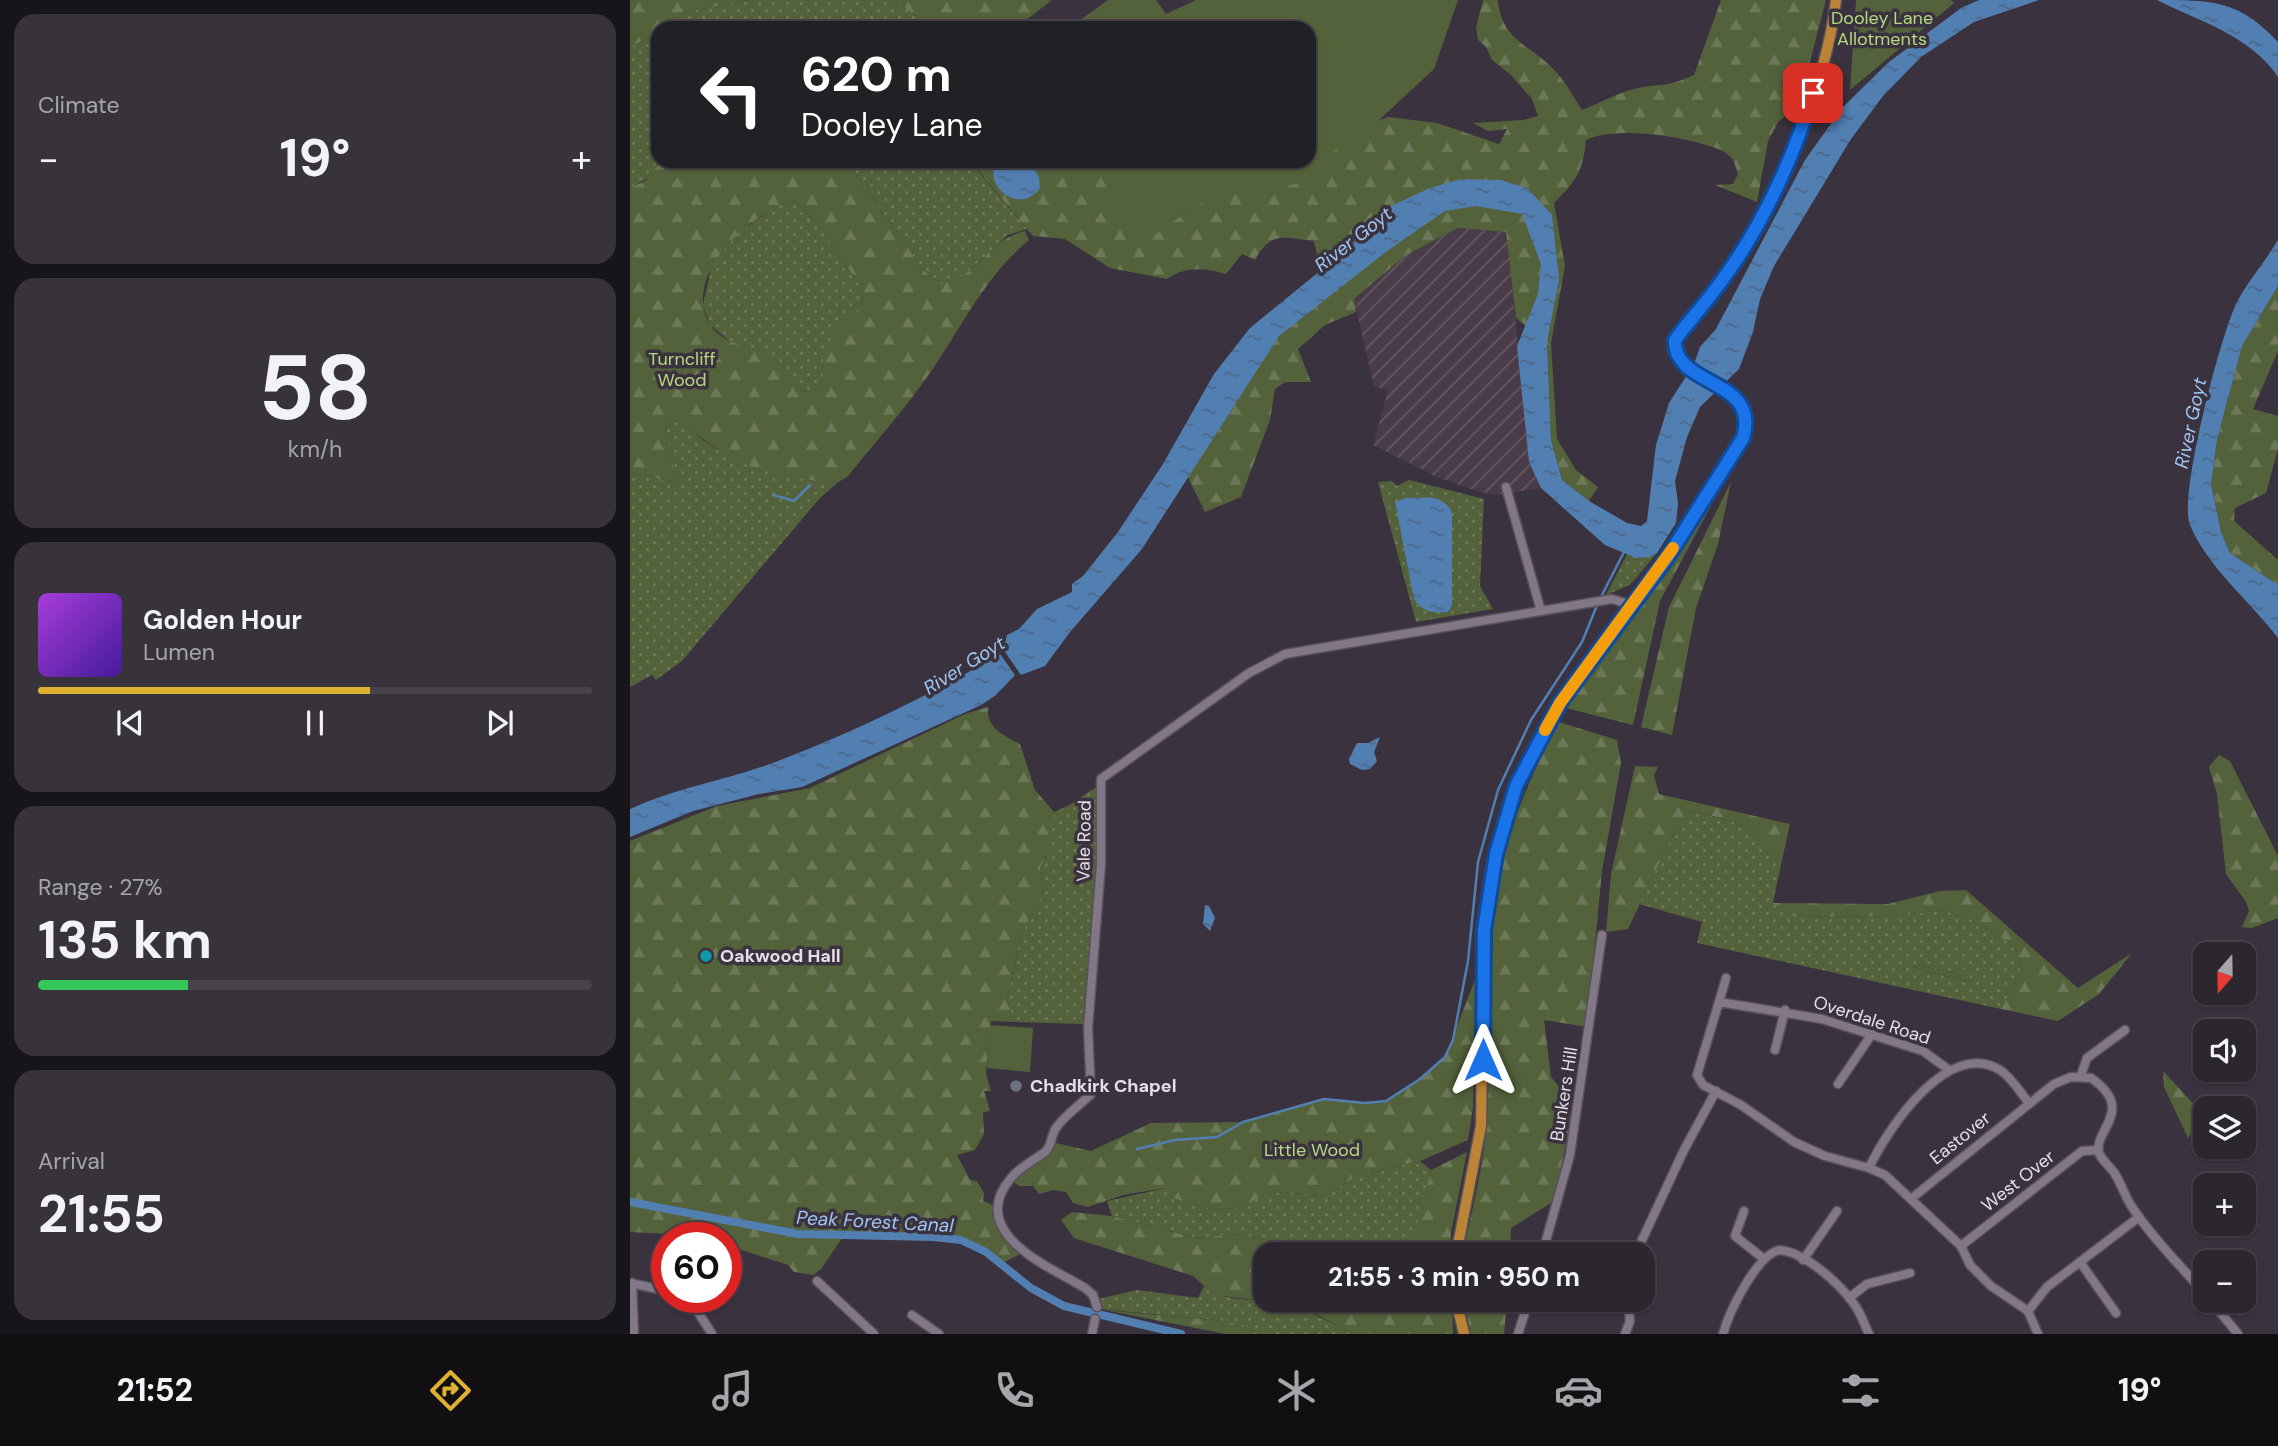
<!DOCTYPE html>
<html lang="en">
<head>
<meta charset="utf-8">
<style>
  :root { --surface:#2c262f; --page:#38323b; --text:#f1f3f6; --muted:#a6a5aa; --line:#48434b; --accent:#dfb133 }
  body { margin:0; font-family:"DM Sans",sans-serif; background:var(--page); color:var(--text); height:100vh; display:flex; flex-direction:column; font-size:26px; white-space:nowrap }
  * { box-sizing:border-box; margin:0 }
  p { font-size:23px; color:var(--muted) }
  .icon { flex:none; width:38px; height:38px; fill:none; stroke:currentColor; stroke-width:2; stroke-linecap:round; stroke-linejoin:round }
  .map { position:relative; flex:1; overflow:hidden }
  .drawer { display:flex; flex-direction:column; gap:14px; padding:14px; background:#18151a; width:630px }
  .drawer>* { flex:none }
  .hud { position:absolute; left:21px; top:21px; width:665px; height:147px; border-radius:21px; box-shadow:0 2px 5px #0004,0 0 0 2px var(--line); background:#202124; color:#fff; overflow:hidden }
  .needle { width:46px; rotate:200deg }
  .buttons { position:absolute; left:1563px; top:942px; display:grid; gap:14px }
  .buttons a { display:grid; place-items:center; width:63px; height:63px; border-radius:14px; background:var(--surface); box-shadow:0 2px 5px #0004,0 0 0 2px var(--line); font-size:35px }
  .speed { position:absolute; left:21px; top:1222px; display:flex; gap:14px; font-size:35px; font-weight:700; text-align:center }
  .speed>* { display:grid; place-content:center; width:91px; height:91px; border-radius:50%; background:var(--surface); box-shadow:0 2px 5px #0004,0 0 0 2px var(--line); line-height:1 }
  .speed .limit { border:10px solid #d22; background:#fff; color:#111 }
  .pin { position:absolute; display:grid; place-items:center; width:60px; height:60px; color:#fff; margin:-30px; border-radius:14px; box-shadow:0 4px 10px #0006 }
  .me { position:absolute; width:77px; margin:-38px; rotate:0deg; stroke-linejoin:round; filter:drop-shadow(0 0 5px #0008) }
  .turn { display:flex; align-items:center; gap:24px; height:147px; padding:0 35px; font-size:32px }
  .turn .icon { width:91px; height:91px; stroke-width:2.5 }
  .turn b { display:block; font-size:49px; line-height:60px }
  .big { font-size:52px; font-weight:700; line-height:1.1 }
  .drawer .card { flex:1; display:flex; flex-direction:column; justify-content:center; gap:10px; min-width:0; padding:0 24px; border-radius:21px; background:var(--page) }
  .drawer .dial { align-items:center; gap:0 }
  .dial b { font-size:91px; line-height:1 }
  .song { display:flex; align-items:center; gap:21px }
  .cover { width:84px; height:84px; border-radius:10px; background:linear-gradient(135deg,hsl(280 70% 55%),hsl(260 70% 35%)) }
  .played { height:7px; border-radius:4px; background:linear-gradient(90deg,var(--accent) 60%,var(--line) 60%) }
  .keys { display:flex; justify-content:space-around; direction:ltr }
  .heat { display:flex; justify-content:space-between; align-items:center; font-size:38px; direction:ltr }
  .charge { height:10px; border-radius:5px; background:linear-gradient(90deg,#34c759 27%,var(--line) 0) }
  .trip { position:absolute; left:623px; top:1242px; width:402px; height:70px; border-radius:21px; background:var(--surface); box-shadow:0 2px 5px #0004,0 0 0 2px var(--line); font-weight:700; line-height:70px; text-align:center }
  .dock { display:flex; height:112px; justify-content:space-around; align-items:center; background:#120f13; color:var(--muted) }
  .dock .icon { width:49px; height:49px }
  .dock .current { color:var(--accent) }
  .dock b { font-size:32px; color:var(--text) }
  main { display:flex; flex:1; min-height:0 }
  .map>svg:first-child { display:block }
  .industrial { fill:url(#industrial-furrows) }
  .grass { fill:url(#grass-dots); fill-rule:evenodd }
  .forest { fill:url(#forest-firs); fill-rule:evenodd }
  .green { fill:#53623b }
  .water { fill:url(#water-ripples) }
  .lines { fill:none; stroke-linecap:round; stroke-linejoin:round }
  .stream { stroke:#527fb2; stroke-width:2.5 }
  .canal { stroke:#527fb2; stroke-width:8 }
  .minor-casing { stroke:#59505c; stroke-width:11 }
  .major-casing { stroke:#59505c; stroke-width:13 }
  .minor { stroke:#827786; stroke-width:8 }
  .major { stroke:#bc8436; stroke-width:10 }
  .route-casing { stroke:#114b97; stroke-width:18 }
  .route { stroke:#1a73e8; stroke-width:12 }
  .slow { stroke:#f59e0b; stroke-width:12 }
  .culture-dot { fill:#0f9aa8; stroke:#3b323f; stroke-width:2.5 }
  .worship-dot { fill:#6b7280; stroke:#3b323f; stroke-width:2.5 }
  .labels { text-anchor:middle; stroke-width:7; stroke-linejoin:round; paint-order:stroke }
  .park-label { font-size:18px; fill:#b6d87e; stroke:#3b323f }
  .street-label { font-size:18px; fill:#e5dfe8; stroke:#3b323f }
  .poi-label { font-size:18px; font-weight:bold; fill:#e5dfe8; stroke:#3b323f; text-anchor:start }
  .water-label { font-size:19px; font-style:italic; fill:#a0c6f1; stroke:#3b323f }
</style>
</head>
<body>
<main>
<section class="drawer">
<div class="card"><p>Climate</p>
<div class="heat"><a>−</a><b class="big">19°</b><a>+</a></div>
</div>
<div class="card dial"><b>58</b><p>km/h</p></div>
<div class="card">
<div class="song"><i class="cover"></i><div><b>Golden Hour</b><p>Lumen</p></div></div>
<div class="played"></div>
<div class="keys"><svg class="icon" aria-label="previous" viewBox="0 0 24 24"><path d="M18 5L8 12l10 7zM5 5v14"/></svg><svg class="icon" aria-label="pause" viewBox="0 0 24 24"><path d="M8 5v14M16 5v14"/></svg><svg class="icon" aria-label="next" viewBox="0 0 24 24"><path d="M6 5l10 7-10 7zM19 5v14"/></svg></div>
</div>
<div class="card"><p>Range · 27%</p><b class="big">135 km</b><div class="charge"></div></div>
<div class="card"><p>Arrival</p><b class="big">21:55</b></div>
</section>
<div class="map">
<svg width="1648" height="1334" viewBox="0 0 1648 1334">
  <defs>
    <pattern id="industrial-furrows" width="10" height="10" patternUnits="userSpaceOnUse" patternTransform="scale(1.75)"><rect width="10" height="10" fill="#4a3b48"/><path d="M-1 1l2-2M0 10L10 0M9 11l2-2" fill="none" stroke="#645762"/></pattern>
    <pattern id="grass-dots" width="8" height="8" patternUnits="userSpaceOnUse" patternTransform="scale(1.75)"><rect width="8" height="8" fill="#53623b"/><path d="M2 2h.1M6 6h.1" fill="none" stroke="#6c7857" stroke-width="1.8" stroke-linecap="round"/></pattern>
    <pattern id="forest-firs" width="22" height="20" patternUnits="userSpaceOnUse" patternTransform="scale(1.75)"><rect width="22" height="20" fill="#53623b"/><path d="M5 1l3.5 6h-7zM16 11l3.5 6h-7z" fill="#6c7857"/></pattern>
    <pattern id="water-ripples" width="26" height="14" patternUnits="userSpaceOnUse" patternTransform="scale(1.75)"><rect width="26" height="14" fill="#527fb2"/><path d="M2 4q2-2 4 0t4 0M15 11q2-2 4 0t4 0" fill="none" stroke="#4d6787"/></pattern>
  </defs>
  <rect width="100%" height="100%" fill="#3b323f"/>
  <path class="industrial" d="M828,228L877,232L899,462L911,488L865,495L850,492L809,478L743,445L758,390L744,386L724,300L776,255Z"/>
  <g class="grass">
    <path d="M120,0H264L302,28H33L56,12Z"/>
    <path d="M28,32V161H32C25,174 14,182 0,187V47Z"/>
    <path d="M217,161H344L347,170L397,229L378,235L327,282L311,284L294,271Z"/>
    <path d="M164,200L186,222L232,288L233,309L193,355V378L186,389L174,392L135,356L102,343L80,325L73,305L82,263L107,234L146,206Z"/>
    <path d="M44,421C66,428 68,439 85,448C114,463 175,480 207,483L189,499L52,661L26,680L22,675L0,687V472L47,483L35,428Z"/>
    <path d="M779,480L854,499L850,586L863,609L786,622L748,482L762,481L767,486Z"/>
    <path d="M1027,553L1000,585L976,595L997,554C1008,559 1016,559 1027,553Z"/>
    <path d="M465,788L469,792L467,883L453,1024L384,1022L377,999L391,935L413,893L410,868L416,856L418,819Z"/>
    <path d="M1058,811C1102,821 1129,822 1151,865L1143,902L1165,917L1262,916L1313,910L1338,918L1378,942L1391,956L1390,976L1371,1009L1067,943L1072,922L1009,904L1037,846ZM1286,965L1326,973L1341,982L1285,969Z"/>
    <path d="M790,1161L801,1170L783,1244L784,1255H671L658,1244L605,1234L567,1238L482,1216L477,1201L536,1188L544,1198L580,1209L608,1208L641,1192L698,1195L726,1176Z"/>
    <path d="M574,1286C591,1302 618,1298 641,1302C671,1307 696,1319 722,1334H635L594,1321L470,1309L468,1299L507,1290L568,1298Z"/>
  </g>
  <g class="forest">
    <path d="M0,0H120L56,12L33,28H28V32L0,47Z"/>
    <path d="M264,0H422L386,28H302Z"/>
    <path d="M853,0H868C871,42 903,45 927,73C937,84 944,98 952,110C970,103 985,94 1004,89C1029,83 1037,88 1064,75L1091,0H1196L1168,107L1148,122L1138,141L1127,202L1085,185L1103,184L1108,174L1103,159L1093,151C1060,137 988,125 956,140C953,172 946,181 924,203L935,266L921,343L927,439L946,470L968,487L959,501L932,480L921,440L917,342L886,318L876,232L828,228L776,255L724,299L726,312L695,325L668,349L681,382H655L645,389L640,420L611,497L575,512L551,463L575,418L693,282L684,241C654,238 641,230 625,260L612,254L596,274C575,268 555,266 537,279L480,268L435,239L403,236L347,169L344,161H471L528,232L568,203L606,188L653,183L723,129L759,117L807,123L869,144L877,129L858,131L843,123L893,120L908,116L902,99L881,75L862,60L856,47L848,40L846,27Z"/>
    <path d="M32,161H217L294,271L311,284C347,279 358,239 395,231L399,240C357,274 332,326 302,370C277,407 246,441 218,476L207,483C164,478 120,473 84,447C69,437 62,427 44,421L35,428L47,483L0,472V187L14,182ZM164,200L186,222L232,288L233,309L211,319L193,355V378L186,389L174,392C161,381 149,364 134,355C117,345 90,343 79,323C52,273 121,213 164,200Z"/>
    <path d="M1648,286V351L1623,409L1648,416V449L1636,493L1605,508L1604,521L1648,560V585L1600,553L1591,532L1581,484L1587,440L1612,346Z"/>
    <path d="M1101,482L1088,544L1066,608L1042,735L1011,727L1039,607Z"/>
    <path d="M1090,483H1093L1030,601L1003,725L936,708Z"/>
    <path d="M358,707C356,728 373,735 390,744L405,790L424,812L442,804L418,819L424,838L410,868L413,893L391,935L384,966L377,999L384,1022L361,1021L356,1073L361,1091H354L360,1110L353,1113L354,1134L345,1150L327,1155L340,1180L347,1181L354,1193L353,1201L367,1207L370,1220L392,1253L373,1263L331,1240L319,1238L213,1237L191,1269L183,1275L164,1272L158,1265L96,1245V1237L0,1232V841L87,806L180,788L335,714Z"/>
    <path d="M929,722L987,740L991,763L972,871L957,1027L914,1020L921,1077L944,1105L924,1201L881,1228L880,1255H832C844,1204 856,1155 858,1103C861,1034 848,959 864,891C877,831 900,776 929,722Z"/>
    <path d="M1589,755L1600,761L1648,856V918L1622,928L1612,927L1619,911L1616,902L1596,874L1587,794L1579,767Z"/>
    <path d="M1005,766L1028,767L1024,775L1029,794L1160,824L1151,865C1129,823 1102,820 1058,811L1037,846L998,929L976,932L981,874Z"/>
    <path d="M1336,890L1448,988L1502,953L1469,994L1428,1021L1371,1009L1390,976L1391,956L1378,942L1338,918L1313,910L1262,916L1165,917L1142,903L1258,904L1310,891Z"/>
    <path d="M845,980L843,1108L838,1140L790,1161L726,1176L698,1195L642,1192L608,1208L580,1209L543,1198L535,1188L493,1195L458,1207L443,1203L436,1192L423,1190L409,1194L403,1186H390L379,1180L421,1142L461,1151L521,1123L613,1122L694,1099L735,1103L756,1101L790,1079L815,1057Z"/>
    <path d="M1533,1071L1574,1115L1558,1138L1534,1087Z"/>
    <path d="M837,1152L821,1233L820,1255H784L782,1244L801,1170Z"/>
    <path d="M442,1212L482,1216L567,1238L605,1234L658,1244L671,1255H635V1300H822L823,1334H722L690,1316L642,1302L584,1295L563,1276L444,1238L431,1220Z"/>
    <path d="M835,1300H877L874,1334H840Z"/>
    <path d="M474,1310L594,1321L635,1334H596Z"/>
  </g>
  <g class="green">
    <path d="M478,0H526L536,14L566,0H828L804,69L748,121L706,150L676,182L613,195L602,192C587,201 575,200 562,208C544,219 533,234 511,240L495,233L471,161H679V28H439Z"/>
    <path d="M1226,0H1321L1324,3L1220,90Z"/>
    <path d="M1286,965L1325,973L1327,968L1337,970L1342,982L1285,969Z"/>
    <path d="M360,1025L403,1028L400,1072L357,1068Z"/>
  </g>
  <g class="water">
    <path d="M1349,0H1409L1344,22L1291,57L1253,96L1221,139L1144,266L1130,299L1123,332L1109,369L1070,407L1057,437L1045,481L1048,503L1046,523L1027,553L1019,557L1006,558L975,545L911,488L899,462L887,346L908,294L911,264L892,214L846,206L815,211L757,251L649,336L512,549L440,632L415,666L391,675L373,649L377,635L389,629L407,609L442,592V584L453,576L488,532L533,464L584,374L620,328L729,239L761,206L800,188L831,179L871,180L898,189L922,215L929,280L917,342L921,440L932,480L959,501L997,523L1011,526L1017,521L1026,445L1039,403L1064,364L1070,347L1086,329L1175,160L1213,107L1259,62L1331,8Z"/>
    <path d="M1527,0C1582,0 1609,0 1648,42V77C1621,36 1569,21 1527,0Z"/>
    <path d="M366,161H399L409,177L410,188C391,215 353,189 366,161Z"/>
    <path d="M1648,240V286L1612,346L1587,440L1581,484L1591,532L1600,553L1648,585V638C1620,601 1578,568 1560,525C1548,497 1591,333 1607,302C1618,281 1635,262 1648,240Z"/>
    <path d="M776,498C796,498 813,493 822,513V605L818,612C803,613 793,613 784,599L765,502Z"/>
    <path d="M370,654L385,675L366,695L351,705L172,787L129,794L63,811L0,837V809C48,787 99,780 148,761C224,732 300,695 370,654Z"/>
    <path d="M750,737L744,752L747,761L740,769L732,770L720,764L719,759L727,743H738Z"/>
    <path d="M575,905L579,906L585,918L580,931L573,924Z"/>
  </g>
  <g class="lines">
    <g class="stream">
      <path d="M143,495L164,501L180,485"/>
      <path d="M971,597L994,552"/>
      <path d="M507,1149L545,1140L587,1137L613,1122L694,1099L735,1103L756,1101L790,1079L815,1057L823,1040L838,961L848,862L868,790L901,720L952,642L968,603"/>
    </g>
    <path class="canal" d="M0,1202L168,1234L303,1237L331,1240L356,1252L401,1288L434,1306L551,1334"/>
    <defs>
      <g id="minor">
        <path d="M876,487L911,611"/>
        <path d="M1089,1002L1096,978"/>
        <path d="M1145,1050L1155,1010"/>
        <path d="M1319,1070L1293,1051L1192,1019L1089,1002L1067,1075L1073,1085L1111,1105L1164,1142L1195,1156L1239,1168L1255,1175L1331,1246L1340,1265L1361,1286L1398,1311L1408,1334"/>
        <path d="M1451,1075L1457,1058L1495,1030"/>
        <path d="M1208,1084L1242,1034"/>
        <path d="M1239,1168C1258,1128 1318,1038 1370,1070C1382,1078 1390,1092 1399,1103"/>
        <path d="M1282,1198L1424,1084L1441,1077L1461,1078C1507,1110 1463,1130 1469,1153C1472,1161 1481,1167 1485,1174C1492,1185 1495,1197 1502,1207C1523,1239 1551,1266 1575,1294"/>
        <path d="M1114,1211L1105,1236L1134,1259"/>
        <path d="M1331,1246L1452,1151L1468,1150"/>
        <path d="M912,1255L940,1155L972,935"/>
        <path d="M1005,1255L1054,1150L1086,1091"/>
        <path d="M1173,1260L1207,1211"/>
        <path d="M1450,1262L1486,1313"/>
        <path d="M187,1281L244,1334"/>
        <path d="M0,1283L37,1291"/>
        <path d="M2,1283L4,1334"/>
        <path d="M49,1297L66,1309L82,1334"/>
        <path d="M1219,1298L1237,1284L1280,1273"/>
        <path d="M1580,1300L1608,1334"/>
        <path d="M467,1307L463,1295L455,1288C420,1267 335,1233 381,1178C391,1166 403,1161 415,1152C422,1146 421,1135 426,1128C434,1116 450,1105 461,1094L458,1028L471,864V779L619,673L655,654L982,599L1001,605"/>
        <path d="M1398,1311L1417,1287L1509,1217"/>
        <path d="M282,1315L309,1334"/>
        <path d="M462,1334L465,1319"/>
        <path d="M888,1334L899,1300"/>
        <path d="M995,1334L1000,1321L998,1300"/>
        <path d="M1093,1334C1099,1312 1126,1256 1149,1250C1175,1252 1209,1283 1224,1304C1231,1313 1234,1324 1239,1334"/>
      </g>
      <g id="major">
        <path d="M826,1255L851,1126L854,930L871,831L886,786L930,703L1037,558L1113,438C1131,377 1043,388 1045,340C1062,317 1082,296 1098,272C1148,201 1196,86 1206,0"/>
        <path d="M826,1300L834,1334"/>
      </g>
    </defs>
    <use href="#minor" class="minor-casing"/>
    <use href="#major" class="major-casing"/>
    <use href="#minor" class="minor"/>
    <use href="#major" class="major"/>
  </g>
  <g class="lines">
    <defs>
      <path id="route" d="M853,1060L854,930L866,854L886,786L930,703L1037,558L1113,438C1131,377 1043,388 1045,340C1062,317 1082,296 1098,272C1135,220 1165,154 1183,93"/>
    </defs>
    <use href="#route" class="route-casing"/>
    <use href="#route" class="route"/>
    <path class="slow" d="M915,730L930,703L1043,548"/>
  </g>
  <circle class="culture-dot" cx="76" cy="956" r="7"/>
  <circle class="worship-dot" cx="386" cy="1086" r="7"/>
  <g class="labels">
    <g class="park-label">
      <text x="1252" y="24">Dooley Lane<tspan x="1252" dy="21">Allotments</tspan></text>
      <text x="52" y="365">Turncliff<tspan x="52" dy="21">Wood</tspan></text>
      <text x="682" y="1156">Little Wood</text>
    </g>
    <g class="street-label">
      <text transform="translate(454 841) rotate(-89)" y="6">Vale Road</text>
      <text transform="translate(1242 1020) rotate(18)" y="6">Overdale Road</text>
      <text transform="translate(934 1094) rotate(-81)" y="6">Bunkers Hill</text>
      <text transform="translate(1330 1138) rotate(-39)" y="6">Eastover</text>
      <text transform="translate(1388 1181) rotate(-38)" y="6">West Over</text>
    </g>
    <g class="poi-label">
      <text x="90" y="962">Oakwood Hall</text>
      <text x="400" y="1092">Chadkirk Chapel</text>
    </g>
    <g class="water-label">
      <text transform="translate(723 239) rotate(-38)" y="7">River Goyt</text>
      <text transform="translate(1560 423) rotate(-78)" y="7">River Goyt</text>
      <text transform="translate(334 665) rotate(-32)" y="7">River Goyt</text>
      <text transform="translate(245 1221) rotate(3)" y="7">Peak Forest Canal</text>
    </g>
  </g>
</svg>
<div class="buttons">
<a><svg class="needle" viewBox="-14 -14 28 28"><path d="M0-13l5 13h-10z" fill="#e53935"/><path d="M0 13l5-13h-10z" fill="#a6a5aa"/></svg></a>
<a><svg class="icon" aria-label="sound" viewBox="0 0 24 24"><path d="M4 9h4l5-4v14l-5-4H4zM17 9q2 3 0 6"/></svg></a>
<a><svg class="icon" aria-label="layers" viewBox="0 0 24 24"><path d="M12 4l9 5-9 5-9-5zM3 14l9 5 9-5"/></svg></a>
<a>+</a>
<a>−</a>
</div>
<div class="speed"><div class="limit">60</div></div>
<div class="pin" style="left:1183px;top:93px;background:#d93025"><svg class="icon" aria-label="arrive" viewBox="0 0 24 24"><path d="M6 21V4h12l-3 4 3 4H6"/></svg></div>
<svg class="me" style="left:853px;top:1060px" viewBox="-20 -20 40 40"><path d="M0-17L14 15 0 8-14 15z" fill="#1a73e8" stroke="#fff" stroke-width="4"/></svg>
<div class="trip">21:55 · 3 min · 950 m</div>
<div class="hud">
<div class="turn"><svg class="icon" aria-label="left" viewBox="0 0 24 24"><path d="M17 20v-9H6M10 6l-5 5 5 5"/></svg><div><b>620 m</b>Dooley Lane</div></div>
</div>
</div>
</main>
<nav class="dock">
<b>21:52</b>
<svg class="icon current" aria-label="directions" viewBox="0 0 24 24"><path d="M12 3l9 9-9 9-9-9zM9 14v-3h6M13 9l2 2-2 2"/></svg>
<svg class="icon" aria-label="music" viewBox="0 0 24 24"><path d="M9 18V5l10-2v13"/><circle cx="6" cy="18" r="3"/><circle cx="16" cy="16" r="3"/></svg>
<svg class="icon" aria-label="phone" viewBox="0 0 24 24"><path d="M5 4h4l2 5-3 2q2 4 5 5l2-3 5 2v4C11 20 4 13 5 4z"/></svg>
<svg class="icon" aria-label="climate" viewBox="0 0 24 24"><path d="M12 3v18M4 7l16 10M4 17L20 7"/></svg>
<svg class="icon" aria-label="car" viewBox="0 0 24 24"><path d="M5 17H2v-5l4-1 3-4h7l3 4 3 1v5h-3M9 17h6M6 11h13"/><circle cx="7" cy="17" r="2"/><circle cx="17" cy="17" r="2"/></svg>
<svg class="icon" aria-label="filters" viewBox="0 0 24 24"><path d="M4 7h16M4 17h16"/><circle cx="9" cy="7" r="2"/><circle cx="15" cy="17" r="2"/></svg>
<b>19°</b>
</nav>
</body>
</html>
